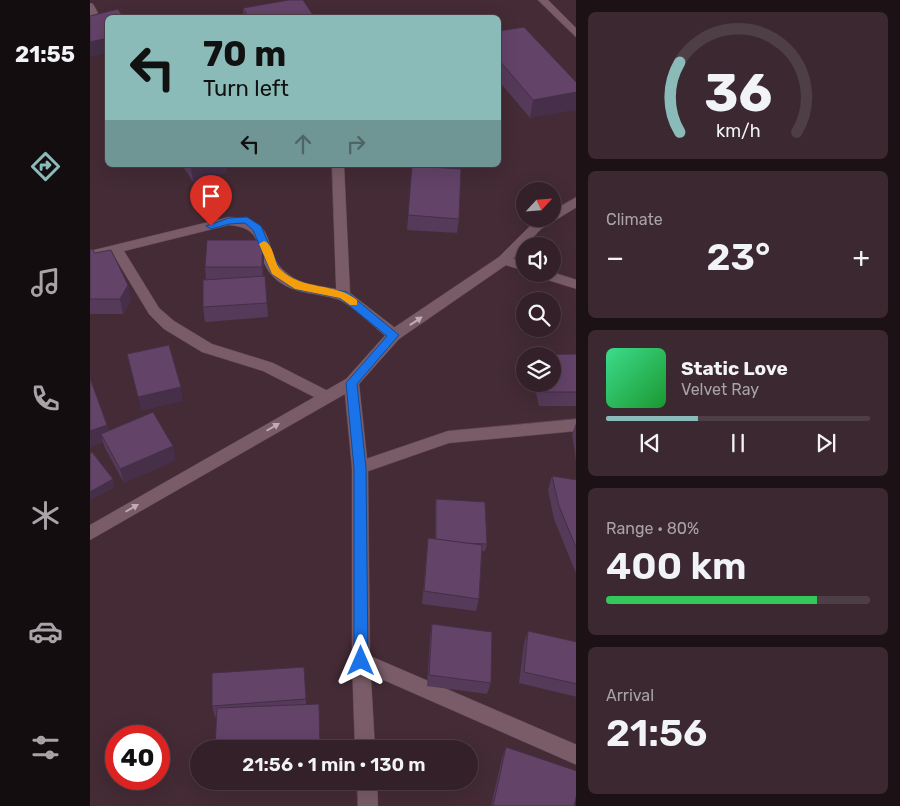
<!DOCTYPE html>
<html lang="en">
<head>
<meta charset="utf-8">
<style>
  :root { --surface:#332028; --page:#3b2830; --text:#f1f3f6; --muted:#a9a3a8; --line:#4e3e45; --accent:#8bbbb9 }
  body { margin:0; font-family:Rubik,sans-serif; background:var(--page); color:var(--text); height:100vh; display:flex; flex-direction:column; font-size:19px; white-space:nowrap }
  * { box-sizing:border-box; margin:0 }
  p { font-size:16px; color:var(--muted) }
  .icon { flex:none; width:28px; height:28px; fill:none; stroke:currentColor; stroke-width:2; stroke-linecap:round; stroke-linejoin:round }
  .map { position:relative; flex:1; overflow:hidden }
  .details { display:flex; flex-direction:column; gap:12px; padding:12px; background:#1c1216; width:324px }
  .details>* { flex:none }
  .hud { position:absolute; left:15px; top:15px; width:396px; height:152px; border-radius:8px; box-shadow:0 5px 20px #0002,0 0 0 1px var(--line); background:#8bbbb9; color:#111; overflow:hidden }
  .needle { width:32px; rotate:64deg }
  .buttons { position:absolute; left:426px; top:182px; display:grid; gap:10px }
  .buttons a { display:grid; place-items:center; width:45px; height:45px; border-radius:50%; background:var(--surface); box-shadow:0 5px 20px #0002,0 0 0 1px var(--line); font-size:25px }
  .speed { position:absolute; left:15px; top:725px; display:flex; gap:10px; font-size:25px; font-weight:700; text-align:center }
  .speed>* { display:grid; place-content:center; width:65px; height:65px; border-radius:50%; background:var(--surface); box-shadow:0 5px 20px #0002,0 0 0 1px var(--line); line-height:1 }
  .speed .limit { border:8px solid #d22; background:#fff; color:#111 }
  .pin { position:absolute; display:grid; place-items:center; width:42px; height:42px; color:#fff; margin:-51px -21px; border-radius:50% 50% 50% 0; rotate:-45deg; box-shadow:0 0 5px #0007 }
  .pin .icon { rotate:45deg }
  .me { position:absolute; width:55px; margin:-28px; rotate:0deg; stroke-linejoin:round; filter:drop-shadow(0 0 4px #0008) }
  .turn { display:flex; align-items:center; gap:18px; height:105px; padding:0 15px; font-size:22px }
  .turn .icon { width:65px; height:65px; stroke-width:2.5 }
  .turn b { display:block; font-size:35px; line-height:42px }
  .lanes { display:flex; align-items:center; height:48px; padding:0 15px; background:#0003; justify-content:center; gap:25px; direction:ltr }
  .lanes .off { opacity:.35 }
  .big { font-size:38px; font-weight:600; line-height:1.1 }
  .details .widget { flex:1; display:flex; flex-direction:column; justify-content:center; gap:8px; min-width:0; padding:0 18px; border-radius:8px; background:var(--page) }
  .details .dial { align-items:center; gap:0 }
  .dial svg { height:130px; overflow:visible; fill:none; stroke:var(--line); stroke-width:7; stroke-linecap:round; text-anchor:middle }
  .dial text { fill:var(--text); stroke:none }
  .song { display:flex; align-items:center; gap:15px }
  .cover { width:60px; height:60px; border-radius:8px; background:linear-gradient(135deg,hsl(150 70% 55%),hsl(130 70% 35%)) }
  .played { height:5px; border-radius:2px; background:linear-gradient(90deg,var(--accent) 35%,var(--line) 35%) }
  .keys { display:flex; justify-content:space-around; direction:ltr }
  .heat { display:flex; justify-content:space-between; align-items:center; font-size:28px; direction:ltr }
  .charge { height:8px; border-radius:4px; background:linear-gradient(90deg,#34c759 80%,var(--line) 0) }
  .trip { position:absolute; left:100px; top:740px; width:288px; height:50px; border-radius:25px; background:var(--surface); box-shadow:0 5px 20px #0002,0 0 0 1px var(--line); font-weight:600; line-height:50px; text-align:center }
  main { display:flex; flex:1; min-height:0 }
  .tabs { display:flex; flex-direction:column; width:90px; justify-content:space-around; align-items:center; background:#140d10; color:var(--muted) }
  .tabs .icon { width:35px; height:35px }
  .tabs .on { color:var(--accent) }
  .tabs b { font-size:22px; color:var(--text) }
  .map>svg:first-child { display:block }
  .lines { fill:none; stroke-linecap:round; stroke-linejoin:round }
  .street-casing { stroke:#5d4750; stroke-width:1 }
  .secondary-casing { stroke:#5d4750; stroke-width:1 }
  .street { fill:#795c67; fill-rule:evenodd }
  .secondary { fill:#795c67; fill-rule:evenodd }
  .wall { fill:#553a59 }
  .shaded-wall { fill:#452f49 }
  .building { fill:#634368; stroke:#452f49 }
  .oneway { fill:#c2abb3 }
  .route { fill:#1a73e8; stroke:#114b97 }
  .slow { fill:#f59e0b }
</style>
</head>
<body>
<main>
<nav class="tabs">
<b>21:55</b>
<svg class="icon on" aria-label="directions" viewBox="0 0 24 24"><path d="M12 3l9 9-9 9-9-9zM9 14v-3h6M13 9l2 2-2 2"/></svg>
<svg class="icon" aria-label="music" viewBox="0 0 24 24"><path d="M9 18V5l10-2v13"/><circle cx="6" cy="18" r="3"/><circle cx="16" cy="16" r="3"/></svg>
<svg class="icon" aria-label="phone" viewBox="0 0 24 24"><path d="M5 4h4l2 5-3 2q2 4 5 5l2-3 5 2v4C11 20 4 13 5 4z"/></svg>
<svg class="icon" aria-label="climate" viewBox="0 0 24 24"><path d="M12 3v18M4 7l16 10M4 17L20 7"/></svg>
<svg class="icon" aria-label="car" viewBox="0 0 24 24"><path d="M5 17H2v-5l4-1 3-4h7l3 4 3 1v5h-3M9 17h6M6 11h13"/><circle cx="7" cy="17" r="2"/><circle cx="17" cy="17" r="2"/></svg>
<svg class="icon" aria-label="filters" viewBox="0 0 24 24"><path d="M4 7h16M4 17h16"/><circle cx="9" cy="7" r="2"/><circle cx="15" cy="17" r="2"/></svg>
</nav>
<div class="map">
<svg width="487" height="806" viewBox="0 0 487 806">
  <rect width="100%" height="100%" fill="#442b35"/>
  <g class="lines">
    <defs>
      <g id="street">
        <path d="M0,3L3,4L8,13L0,20Z"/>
        <path d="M242,165H254L260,293L309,331L311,335L309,339H299C288,330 258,302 247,299C227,293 205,294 188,281C160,259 181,228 139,225L34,251L69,308L84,321L122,344L183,363L242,393L244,397L242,401H232L173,371L112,352L74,329L59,314L23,254L0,259V251L139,217C195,221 167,251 198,274C211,285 230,286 246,289Z"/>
        <path d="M414,256L435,262V271L409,263L407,260Z"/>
        <path d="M462,272L487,280V289L448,277L446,274Z"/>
        <path d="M487,419V431L359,443L270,474L264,473L262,468L264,463L358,431Z"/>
        <path d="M271,652L487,745V765L264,667L262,661L264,655Z"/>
      </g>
      <g id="secondary">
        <path d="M448,0H458L487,29V38Z"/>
        <path d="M487,197V207L451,229L419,263L309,339L269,384L278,468L280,661L285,749H265L262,661V468L255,394L0,540V525L256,379L299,331L409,257L443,223L450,219H462V211Z"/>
        <path d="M267,781H287L288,806H268Z"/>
      </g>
    </defs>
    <use href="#street" class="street-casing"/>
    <use href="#secondary" class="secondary-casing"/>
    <use href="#street" class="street"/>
    <use href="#secondary" class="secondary"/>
  </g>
  <g class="wall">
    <path d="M153,8L225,18H153Z"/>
    <path d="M409,31L487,83V109L440,118L409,81Z"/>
    <path d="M92,165H136L137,172L103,182Z"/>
    <path d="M322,166L369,219L367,233L317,230Z"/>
    <path d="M0,249L5,253L38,285L41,300L33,314H0Z"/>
    <path d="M174,254L173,276H175L178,317L115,322L113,307L116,280L115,267Z"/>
    <path d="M487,354V406H449L444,384H462V356H443L444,355Z"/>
    <path d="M487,420V468L482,434Z"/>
    <path d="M17,425L19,430L86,460L34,483L15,448L13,442L0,447Z"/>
    <path d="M462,476L487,480V576L464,519L458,490Z"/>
    <path d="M346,499L397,544L395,551H392L389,599L386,611L332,604L338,538L345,539V506Z"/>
    <path d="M342,624L401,683L397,694L337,686L340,636Z"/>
    <path d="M438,631L487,642V697L429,683L434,643Z"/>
    <path d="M216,699V705L125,717L122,706Z"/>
    <path d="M416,747L484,806H401L412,758Z"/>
  </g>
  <g class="shaded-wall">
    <path d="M18,38V44L16,42L18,52L0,57V42Z"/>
    <path d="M487,92V109L440,118L443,100Z"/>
    <path d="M109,165H136L137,172L103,182L101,167Z"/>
    <path d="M173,240L174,254L173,281L172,267Z"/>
    <path d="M38,285L41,300L33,314L30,299Z"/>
    <path d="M91,387L93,401L51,411L48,397Z"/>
    <path d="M17,425L22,439L11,434L13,442L0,447V431Z"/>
    <path d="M83,446L86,460L34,483L30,469Z"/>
    <path d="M23,479L25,487L0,501V492Z"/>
  </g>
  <g class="building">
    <path d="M199,0H213L225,18H159L153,8Z"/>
    <path d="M28,9L34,18H18V38L0,42V16Z"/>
    <path d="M123,14L126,18H111Z"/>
    <path d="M434,27L487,83V92L443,100L409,60V31Z"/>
    <path d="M99,165H109L101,167Z"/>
    <path d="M322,166L371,169L369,219L318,215Z"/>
    <path d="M117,240H173L172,267H115Z"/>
    <path d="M0,249H2L5,253L21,250L38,285L30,299H0Z"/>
    <path d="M175,276L177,303L113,307V280Z"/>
    <path d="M79,345L91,387L48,397L37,354Z"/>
    <path d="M487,354V392H453L451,384H462V356H444V355Z"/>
    <path d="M0,378L17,425L0,431Z"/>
    <path d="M63,412L83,446L30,469L11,434Z"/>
    <path d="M2,452L23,479L0,492V454Z"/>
    <path d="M462,476L487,480V550L469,506Z"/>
    <path d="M346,499L395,502L397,544L373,543L346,539Z"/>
    <path d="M338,538L392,545L389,599L334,591Z"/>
    <path d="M342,624L402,632L401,683L339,675Z"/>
    <path d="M438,631L487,642V684L434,672Z"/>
    <path d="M214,667L216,699L122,706V673Z"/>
    <path d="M229,704L230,749H125L127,708Z"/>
    <path d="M416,747L487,771V793L484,806H403Z"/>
  </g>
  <defs><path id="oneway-solid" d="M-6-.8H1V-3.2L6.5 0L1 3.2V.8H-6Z" transform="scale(1.25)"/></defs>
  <g class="oneway">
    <use href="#oneway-solid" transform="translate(326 321) rotate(-34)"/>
    <use href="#oneway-solid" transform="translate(183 427) rotate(-30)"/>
    <use href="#oneway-solid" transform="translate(42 508) rotate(-30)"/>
  </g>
  <path class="route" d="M139,218L157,217L171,226L190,270L211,284L257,292L309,335L267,384L276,468L278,661L276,665L271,667L266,665L264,661V468L256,383L297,336L250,298L205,289L182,274L163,230L155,223L139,224L121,229L116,226Z"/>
  <path class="slow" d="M174,241C185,245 183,263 191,270C213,291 245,282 267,300V305H260L250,298L205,289L182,274L169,244Z"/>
</svg>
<div class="buttons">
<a><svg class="needle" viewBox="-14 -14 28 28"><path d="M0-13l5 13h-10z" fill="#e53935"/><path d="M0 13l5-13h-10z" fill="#a9a3a8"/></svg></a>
<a><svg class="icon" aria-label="sound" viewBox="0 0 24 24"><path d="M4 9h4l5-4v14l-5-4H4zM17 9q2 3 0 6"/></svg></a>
<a><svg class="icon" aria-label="search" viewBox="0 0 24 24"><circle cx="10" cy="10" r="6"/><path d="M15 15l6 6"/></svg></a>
<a><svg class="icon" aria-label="layers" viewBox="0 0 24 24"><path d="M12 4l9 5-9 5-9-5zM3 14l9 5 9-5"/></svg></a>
</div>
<div class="speed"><div class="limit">40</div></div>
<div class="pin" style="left:121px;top:226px;background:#d93025"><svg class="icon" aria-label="arrive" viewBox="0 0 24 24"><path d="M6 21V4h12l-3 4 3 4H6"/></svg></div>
<svg class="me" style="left:271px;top:661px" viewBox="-20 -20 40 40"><path d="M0-17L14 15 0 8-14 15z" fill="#1a73e8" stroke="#fff" stroke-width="4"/></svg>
<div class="trip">21:56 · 1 min · 130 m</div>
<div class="hud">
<div class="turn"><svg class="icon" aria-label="left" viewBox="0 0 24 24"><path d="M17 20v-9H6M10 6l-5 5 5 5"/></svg><div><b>70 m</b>Turn left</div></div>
<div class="lanes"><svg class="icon" aria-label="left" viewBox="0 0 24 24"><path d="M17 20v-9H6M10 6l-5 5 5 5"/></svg><svg class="icon off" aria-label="ahead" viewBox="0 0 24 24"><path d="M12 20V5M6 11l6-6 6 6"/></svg><svg class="icon off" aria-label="right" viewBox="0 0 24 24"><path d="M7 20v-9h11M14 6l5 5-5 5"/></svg></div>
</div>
</div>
<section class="details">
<div class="widget dial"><svg viewBox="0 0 100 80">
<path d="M14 69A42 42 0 1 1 86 69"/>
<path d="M14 69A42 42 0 0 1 14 26" stroke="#8bbbb9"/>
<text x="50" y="56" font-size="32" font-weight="700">36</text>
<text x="50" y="72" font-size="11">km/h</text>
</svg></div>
<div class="widget"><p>Climate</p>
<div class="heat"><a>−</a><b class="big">23°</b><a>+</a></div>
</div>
<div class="widget">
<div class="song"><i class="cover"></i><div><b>Static Love</b><p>Velvet Ray</p></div></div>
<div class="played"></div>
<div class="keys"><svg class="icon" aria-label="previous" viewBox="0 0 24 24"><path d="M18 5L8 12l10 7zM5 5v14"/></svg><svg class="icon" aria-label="pause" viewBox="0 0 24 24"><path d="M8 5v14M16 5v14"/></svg><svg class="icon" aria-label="next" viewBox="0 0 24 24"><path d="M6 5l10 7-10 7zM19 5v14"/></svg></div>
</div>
<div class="widget"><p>Range · 80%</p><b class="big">400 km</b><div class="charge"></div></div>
<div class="widget"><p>Arrival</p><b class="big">21:56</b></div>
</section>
</main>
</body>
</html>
